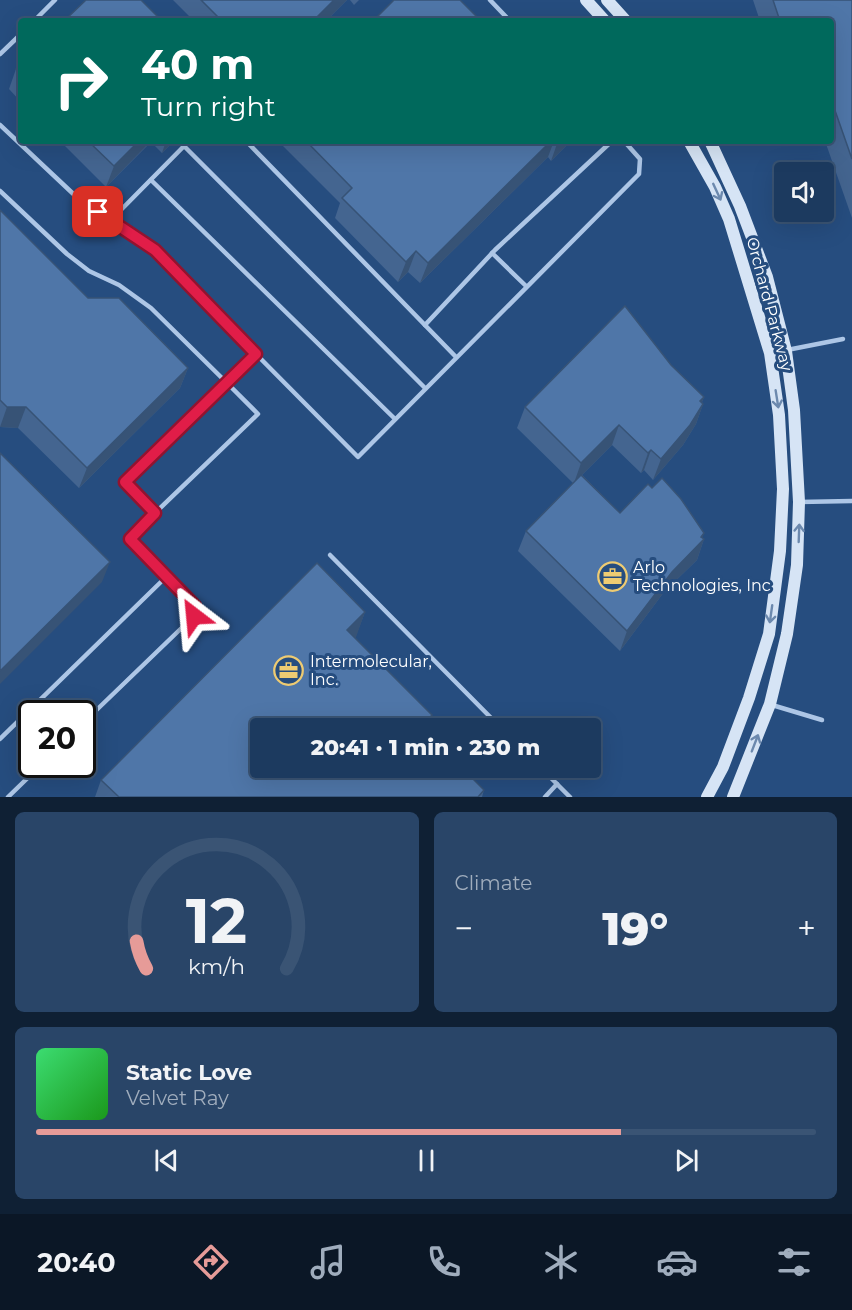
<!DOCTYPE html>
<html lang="en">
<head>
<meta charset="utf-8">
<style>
  :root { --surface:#1c3a5f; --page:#294568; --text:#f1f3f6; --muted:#a0adbd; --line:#3a5474; --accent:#e69b98 }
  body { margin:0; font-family:Montserrat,sans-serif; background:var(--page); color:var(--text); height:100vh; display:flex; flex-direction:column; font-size:22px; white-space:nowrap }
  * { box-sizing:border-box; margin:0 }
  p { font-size:20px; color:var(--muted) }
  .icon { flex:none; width:33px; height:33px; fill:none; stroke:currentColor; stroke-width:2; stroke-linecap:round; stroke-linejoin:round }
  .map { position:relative; height:797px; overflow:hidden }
  .details { display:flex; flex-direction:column; gap:15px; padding:15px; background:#0f2034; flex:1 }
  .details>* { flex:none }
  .hud { position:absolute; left:18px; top:18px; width:816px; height:126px; border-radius:6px; box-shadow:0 6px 24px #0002,0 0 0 2px var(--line); background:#00695c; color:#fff; overflow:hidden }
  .controls { position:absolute; left:774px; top:162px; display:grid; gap:12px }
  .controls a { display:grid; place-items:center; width:60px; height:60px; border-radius:6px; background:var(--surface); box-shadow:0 6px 24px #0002,0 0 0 2px var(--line); font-size:30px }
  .speed { position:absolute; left:18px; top:700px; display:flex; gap:12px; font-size:30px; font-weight:700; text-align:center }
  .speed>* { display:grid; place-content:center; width:78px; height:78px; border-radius:50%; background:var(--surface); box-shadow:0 6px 24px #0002,0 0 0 2px var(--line); line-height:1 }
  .speed .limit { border:3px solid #111; border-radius:9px; background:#fff; color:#111 }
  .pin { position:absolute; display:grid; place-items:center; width:51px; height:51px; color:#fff; margin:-26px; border-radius:12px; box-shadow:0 3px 9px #0006 }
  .me { position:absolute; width:66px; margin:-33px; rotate:331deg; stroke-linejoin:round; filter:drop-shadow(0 0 4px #0008) }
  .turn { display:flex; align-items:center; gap:21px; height:126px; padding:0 24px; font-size:27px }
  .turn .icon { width:78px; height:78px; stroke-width:2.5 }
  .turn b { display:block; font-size:42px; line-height:51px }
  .big { font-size:45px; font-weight:800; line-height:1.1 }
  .details .widget { flex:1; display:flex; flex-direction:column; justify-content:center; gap:9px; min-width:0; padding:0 21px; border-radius:9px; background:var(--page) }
  .details .dial { align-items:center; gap:0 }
  .dial svg { height:156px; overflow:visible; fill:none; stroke:var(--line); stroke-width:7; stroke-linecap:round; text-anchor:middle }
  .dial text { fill:var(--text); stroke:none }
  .song { display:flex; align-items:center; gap:18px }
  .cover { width:72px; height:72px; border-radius:9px; background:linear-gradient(135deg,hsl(140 70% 55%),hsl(120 70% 35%)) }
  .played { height:6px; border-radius:3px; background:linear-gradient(90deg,var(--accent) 75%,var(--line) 75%) }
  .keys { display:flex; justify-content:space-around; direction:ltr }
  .heat { display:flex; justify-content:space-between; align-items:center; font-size:33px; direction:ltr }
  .details .tiles { flex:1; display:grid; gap:15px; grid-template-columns:1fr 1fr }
  .widget:last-child { grid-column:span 2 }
  .trip { position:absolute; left:250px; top:718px; width:351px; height:60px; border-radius:6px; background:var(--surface); box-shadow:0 6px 24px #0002,0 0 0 2px var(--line); font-weight:800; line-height:60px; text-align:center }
  .dock { display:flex; height:96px; justify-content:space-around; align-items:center; background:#0b1726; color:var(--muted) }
  .dock .icon { width:42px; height:42px }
  .dock .selected { color:var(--accent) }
  .dock b { font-size:27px; color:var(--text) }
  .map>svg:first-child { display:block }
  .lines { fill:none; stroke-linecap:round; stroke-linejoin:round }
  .service { stroke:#adc6e6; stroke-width:4.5 }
  .secondary { stroke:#d6e4f5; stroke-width:12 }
  .wall { fill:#446590 }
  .shaded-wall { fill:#375376 }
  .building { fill:#4f76a8; stroke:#375376; stroke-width:1.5 }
  .oneway { stroke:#6c89ae }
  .route-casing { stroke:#92132f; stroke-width:15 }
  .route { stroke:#e11d48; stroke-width:10 }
  .labels { text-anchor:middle; stroke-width:6; stroke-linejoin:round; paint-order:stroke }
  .street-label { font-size:16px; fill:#fff; stroke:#264d7f }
  .poi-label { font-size:16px; fill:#fff; stroke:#264d7f; text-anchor:start }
</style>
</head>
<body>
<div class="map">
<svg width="852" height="797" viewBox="0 0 852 797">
  <rect width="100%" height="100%" fill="#264d7f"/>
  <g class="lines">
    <g class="service">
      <path d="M490,0L510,21"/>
      <path d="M34,21L55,0"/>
      <path d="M0,54L21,34"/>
      <path d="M0,125L84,204L111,220L155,250L256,354"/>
      <path d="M246,141L456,357"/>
      <path d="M184,146L425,388"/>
      <path d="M151,180L395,419"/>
      <path d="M0,191L67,254L89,271L119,285L151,308L227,383L256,354L358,457L639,174L640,159L624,141"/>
      <path d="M111,220L189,141"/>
      <path d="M492,253L526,286"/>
      <path d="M425,325L495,250L612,141"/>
      <path d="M787,350L843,339"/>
      <path d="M799,502L852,501"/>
      <path d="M330,555L502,729"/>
      <path d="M772,705L822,720"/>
      <path d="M82,724L194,616L195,606L166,577"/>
      <path d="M0,739L166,577L130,539L155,513L125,482L227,383L258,414L155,513"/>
      <path d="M541,768L570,797"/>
      <path d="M8,797L41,765"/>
      <path d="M545,797L557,784"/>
    </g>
    <g class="secondary">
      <path d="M586,0L605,21"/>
      <path d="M607,0L626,21"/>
      <path d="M689,141L715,187L729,219L770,353L779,415L783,489L780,551L769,634L749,698L723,767L707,797"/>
      <path d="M710,141L740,206L767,277L786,351L794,410L799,502L797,565L787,634L770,704L733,797"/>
    </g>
  </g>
  <g class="wall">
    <path d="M173,0H347L326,21H194Z"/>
    <path d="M350,0H359L354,5Z"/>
    <path d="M753,0H852V218L825,141H831V21H760Z"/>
    <path d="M21,64V102L9,89L16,69Z"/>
    <path d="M60,141H174L162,153L151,142L106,187Z"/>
    <path d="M278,141H571L551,161L548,157L420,283L408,272L398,282L335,218L340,203Z"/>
    <path d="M0,210L88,298L188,368L180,388L79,488L18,428L0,427Z"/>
    <path d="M671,365L704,397L702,402L703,404L696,424L683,445L653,480L644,470L641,473L612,445L582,475L620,513L702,538L704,539L697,560L664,592L620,651L518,551L526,531L573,483L517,428L525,407Z"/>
    <path d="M365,612L355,638L432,715L427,729H261L484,790L482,797H95L101,780Z"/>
  </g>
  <g class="shaded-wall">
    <path d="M334,0H347L326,21H313Z"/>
    <path d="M139,141H151L106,187L114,166Z"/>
    <path d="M166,141H174L162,153Z"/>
    <path d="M551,141H554L548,157L420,283L428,263Z"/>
    <path d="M558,141H571L551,161Z"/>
    <path d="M416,251L408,272L398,282L406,262Z"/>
    <path d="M188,368L180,388L79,488L87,468Z"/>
    <path d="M704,397L698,412L703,404L696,424L683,445L653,480L661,459L700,401Z"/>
    <path d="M7,407H26L18,428L0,427Z"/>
    <path d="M619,425L612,445L574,483L581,463Z"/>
    <path d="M651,450L644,470L641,473L648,453Z"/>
    <path d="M704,533L701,543L704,539L697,560L664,592L620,651L627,631L672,572Z"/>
    <path d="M110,562L102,582L0,684V671Z"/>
    <path d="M365,612L355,640L347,630Z"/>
    <path d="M432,715L427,729H420L421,727Z"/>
  </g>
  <g class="building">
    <path d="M86,0H141L162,21H64Z"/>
    <path d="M201,0H334L313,21H222Z"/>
    <path d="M394,0H460L481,21H373Z"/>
    <path d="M773,0H852V159L831,99V21H780Z"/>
    <path d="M21,64V74L16,69Z"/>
    <path d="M88,141H139L114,166Z"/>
    <path d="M306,141H551L428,263L416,251L406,262L342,198L352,188Z"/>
    <path d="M0,210L88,298H119L188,368L87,468L26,407H7L0,400Z"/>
    <path d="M625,306L671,365L704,397L700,401L703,404L690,425L661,459L651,450L648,453L619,425L581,463L525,407Z"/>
    <path d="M0,453L110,562L0,671Z"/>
    <path d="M581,475L620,513L648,484L652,488L662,478L681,499L704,533L701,537L704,539L672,572L627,631L526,531Z"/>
    <path d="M317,563L365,612L347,630L432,715L421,727L423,729H261V768H462L484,790L478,797H119L101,780Z"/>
  </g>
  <defs><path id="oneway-shaft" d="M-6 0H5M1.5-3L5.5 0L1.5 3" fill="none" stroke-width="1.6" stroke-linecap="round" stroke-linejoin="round" transform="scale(1.5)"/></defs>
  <g class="oneway">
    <use href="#oneway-shaft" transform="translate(717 192) rotate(65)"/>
    <use href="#oneway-shaft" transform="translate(777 399) rotate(81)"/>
    <use href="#oneway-shaft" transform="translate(799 533) rotate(-88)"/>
    <use href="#oneway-shaft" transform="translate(771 614) rotate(98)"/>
    <use href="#oneway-shaft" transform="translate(755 743) rotate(-69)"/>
  </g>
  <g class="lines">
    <defs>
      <path id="route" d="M98,212L155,250L256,354L125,482L155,513L130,539L195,606L194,616"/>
    </defs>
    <use href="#route" class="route-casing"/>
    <use href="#route" class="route"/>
  </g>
  <defs>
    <symbol id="office-ring" viewBox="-11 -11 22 22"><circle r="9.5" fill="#264d7f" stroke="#eecb72" stroke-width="1.5"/><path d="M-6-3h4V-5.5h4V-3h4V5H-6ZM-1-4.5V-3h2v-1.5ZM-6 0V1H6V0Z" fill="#eecb72"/></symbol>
  </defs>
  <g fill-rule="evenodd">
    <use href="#office-ring" x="596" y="560" width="33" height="33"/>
    <use href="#office-ring" x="272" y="654" width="33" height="33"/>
  </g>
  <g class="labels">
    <g class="street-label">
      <text transform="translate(770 304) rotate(75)" y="6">Orchard Parkway</text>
    </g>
    <g class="poi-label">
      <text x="633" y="573">Arlo<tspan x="633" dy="18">Technologies, Inc</tspan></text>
      <text x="310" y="667">Intermolecular,<tspan x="310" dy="18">Inc.</tspan></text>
    </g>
  </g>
</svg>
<div class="controls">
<a><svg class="icon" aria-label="sound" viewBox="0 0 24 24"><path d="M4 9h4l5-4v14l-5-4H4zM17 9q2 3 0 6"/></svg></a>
</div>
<div class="speed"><div class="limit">20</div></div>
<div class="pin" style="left:98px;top:212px;background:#d93025"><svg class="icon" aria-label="arrive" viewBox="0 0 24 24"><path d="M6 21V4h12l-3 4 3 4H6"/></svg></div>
<svg class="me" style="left:194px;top:616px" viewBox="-20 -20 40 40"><path d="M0-17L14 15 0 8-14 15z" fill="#e11d48" stroke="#fff" stroke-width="4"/></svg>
<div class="trip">20:41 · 1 min · 230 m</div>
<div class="hud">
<div class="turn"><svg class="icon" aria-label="right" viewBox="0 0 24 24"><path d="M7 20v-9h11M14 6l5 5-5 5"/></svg><div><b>40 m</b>Turn right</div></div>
</div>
</div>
<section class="details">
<div class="tiles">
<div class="widget dial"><svg viewBox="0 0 100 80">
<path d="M14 69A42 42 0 1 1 86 69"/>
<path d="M14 69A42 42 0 0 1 9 55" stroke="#e69b98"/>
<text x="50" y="56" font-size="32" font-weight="700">12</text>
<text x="50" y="72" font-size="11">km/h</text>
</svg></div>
<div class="widget"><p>Climate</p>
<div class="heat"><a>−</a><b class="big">19°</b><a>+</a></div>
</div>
<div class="widget">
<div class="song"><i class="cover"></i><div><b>Static Love</b><p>Velvet Ray</p></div></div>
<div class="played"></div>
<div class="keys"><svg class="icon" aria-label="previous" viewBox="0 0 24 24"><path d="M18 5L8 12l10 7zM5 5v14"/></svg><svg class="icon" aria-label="pause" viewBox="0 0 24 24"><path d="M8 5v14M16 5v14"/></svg><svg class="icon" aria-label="next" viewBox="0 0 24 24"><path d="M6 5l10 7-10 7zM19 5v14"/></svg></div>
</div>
</div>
</section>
<nav class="dock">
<b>20:40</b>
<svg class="icon selected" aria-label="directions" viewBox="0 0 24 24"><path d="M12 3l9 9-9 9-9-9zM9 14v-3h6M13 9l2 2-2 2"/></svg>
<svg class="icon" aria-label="music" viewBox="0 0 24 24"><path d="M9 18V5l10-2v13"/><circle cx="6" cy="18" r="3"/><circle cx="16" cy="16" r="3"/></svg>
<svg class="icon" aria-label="phone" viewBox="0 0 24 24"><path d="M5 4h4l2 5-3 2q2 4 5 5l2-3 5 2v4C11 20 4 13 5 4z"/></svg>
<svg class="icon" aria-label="climate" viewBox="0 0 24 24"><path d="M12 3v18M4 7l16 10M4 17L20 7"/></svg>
<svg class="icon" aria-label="car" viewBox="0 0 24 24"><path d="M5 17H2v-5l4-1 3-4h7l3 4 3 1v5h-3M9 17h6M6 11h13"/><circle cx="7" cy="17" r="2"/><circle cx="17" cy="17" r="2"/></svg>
<svg class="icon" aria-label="filters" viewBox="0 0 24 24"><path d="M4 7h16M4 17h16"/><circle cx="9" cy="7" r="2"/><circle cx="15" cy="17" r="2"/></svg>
</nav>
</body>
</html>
